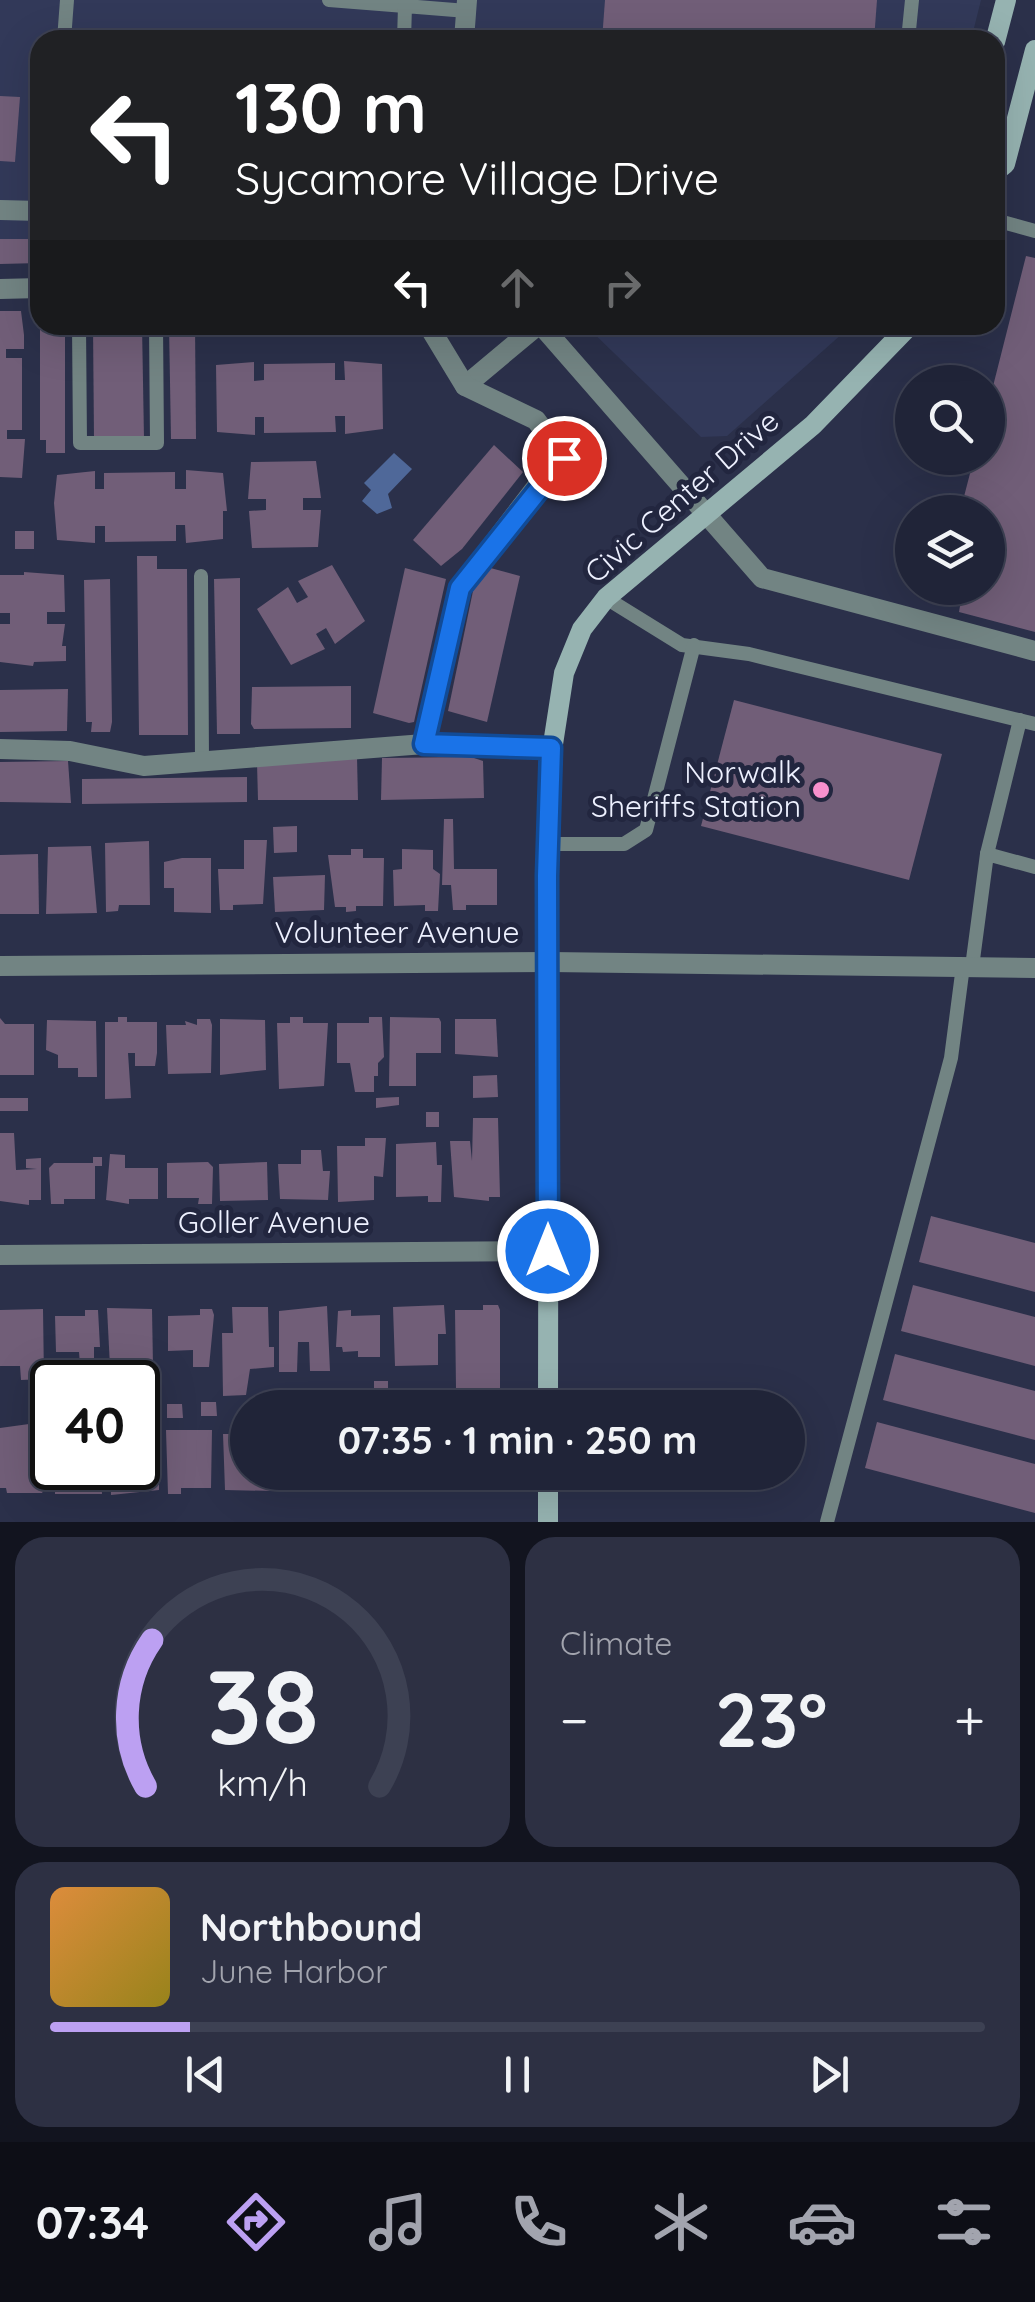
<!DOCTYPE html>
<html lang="en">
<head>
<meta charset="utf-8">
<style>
  :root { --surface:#202438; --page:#2d3043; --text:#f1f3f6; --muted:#a2a4ae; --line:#3d4153; --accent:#bca0f2 }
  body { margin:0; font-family:Quicksand,sans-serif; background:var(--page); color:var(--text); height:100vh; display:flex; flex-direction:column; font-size:38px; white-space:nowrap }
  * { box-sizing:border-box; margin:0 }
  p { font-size:32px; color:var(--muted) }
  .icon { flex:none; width:55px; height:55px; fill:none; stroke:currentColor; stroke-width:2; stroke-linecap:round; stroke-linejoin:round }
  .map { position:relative; height:1522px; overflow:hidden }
  .drawer { display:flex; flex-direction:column; gap:15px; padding:15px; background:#12141f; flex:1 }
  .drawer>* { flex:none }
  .banner { position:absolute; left:30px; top:30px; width:975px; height:305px; border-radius:30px; box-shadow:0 10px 40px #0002,0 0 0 2px var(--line); background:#202124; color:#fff; overflow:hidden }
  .tools { position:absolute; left:895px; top:365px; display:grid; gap:20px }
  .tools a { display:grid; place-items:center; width:110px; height:110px; border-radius:50%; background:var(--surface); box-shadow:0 10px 40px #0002,0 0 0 2px var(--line); font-size:50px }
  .speed { position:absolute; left:30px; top:1360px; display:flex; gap:20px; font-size:50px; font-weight:700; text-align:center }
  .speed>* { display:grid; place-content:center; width:130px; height:130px; border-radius:50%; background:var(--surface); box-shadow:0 10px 40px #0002,0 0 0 2px var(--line); line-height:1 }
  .speed .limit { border:5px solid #111; border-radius:15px; background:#fff; color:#111 }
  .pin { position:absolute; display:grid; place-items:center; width:85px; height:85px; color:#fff; margin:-42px; border:5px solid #fff; border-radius:50%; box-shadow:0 2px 10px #0007 }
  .me { position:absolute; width:110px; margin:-55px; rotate:0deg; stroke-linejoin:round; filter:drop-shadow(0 0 8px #0008) }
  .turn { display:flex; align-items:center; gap:35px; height:210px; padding:0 40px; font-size:45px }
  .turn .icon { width:130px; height:130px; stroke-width:2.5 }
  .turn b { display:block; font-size:70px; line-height:85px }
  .lanes { display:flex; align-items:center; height:95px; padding:0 40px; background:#0003; justify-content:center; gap:50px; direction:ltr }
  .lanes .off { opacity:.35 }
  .big { font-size:75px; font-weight:800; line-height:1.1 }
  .drawer .widget { flex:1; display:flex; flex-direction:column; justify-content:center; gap:15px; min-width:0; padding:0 35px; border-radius:30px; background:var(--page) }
  .drawer .dial { align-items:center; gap:0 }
  .dial svg { height:260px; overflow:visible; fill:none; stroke:var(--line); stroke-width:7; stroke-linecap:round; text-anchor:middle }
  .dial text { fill:var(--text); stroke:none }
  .song { display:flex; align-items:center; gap:30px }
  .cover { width:120px; height:120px; border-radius:15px; background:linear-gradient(135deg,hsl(30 70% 55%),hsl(50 70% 35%)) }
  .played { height:10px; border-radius:5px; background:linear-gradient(90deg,var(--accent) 15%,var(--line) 15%) }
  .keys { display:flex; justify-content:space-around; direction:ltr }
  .heat { display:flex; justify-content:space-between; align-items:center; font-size:55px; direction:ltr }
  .drawer .tiles { flex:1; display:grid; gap:15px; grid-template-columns:1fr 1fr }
  .widget:last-child { grid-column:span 2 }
  .trip { position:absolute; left:230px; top:1390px; width:575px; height:100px; border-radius:50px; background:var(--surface); box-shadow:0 10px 40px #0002,0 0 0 2px var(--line); font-weight:800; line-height:100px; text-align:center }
  .menu { display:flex; height:160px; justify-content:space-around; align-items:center; background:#0d0e16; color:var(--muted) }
  .menu .icon { width:70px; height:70px }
  .menu .selected { color:var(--accent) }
  .menu b { font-size:45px; color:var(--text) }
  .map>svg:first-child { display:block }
  .built { fill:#323959 }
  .water { fill:#4f6899 }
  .building { fill:#715e78 }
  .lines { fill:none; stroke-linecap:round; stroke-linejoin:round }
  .lane { stroke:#728483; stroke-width:14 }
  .street { stroke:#728483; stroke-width:20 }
  .secondary { stroke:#96b3b1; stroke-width:20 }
  .route-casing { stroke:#114b97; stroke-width:25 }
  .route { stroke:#1a73e8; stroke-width:18 }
  .poi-dot { fill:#f790ce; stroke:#22263f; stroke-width:4 }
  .labels { text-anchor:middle; stroke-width:10; stroke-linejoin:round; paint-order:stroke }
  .street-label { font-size:30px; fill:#eef1ff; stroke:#22263f }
  .poi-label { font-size:30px; fill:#eef1ff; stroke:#22263f; text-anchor:end }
</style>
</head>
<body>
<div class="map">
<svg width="1035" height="1522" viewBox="0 0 1035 1522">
  <rect width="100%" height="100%" fill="#2b304a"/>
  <g class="built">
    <path d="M0,0H981L971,40H40V243L0,242Z"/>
    <path d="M585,325H852L727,436L701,437Z"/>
  </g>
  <path class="water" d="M394,453L412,469L388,494L392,508L377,514L362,501L371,490L364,483Z"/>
  <g class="building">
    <path d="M605,0H877L874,40H602Z"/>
    <path d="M0,96L20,97L15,162L0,161Z"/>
    <path d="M0,239H39L40,263L0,264Z"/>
    <path d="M1026,256L1035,258V632L959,612L960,606L943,602L947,588H988V512H960L974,458H988V406Z"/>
    <path d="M0,311H21L24,335V349H6V358H22V430H7V439H25L22,478L0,477Z"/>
    <path d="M40,325H65V453H46V440H40Z"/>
    <path d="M93,325H142L144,439H94Z"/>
    <path d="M169,325H195L196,439H171Z"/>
    <path d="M216,325H368V329L365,334L219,336Z"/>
    <path d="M708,325H796L795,335Z"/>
    <path d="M344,361L382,364L383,429L345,434V416H335L336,432L264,433V417H255V435L217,432L216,365L254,362V381L264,380V364L335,363V380H345Z"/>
    <path d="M494,445L523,472L462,549L441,566L413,540Z"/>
    <path d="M316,461L321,498H303V510H321L318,547L252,548L249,511L266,510V499H248L251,462Z"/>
    <path d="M186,470L223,473L227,511H223V539L186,543L185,525H176V541L105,542V526H95V543L57,540L54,503L57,475L95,471V489H104V473L175,472V489H186Z"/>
    <rect x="15" y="531" width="19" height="18"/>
    <path d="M137,556H157V569H187L188,735H139Z"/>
    <path d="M332,565L365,621L335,644L326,628L316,634L325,649L291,665L257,609L288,587L297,603L308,597L298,581Z"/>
    <path d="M483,566L520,576L487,722L448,711L473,591Z"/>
    <path d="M405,568L446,579L414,722L409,723L373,713Z"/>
    <path d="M24,572L64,575L65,612H47V624H65L62,646H66V661L34,662L33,666L0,662V624H10V613H0V575H24Z"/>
    <path d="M240,578V734H217L214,579Z"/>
    <path d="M110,579L112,722L110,732H91L92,722H86L84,580Z"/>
    <path d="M351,686V728L254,729L251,724L252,687Z"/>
    <path d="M68,689L67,731L0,732V690Z"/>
    <path d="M734,700L942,754L909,880L701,826Z"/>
    <path d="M357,757L358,800H258L257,763Z"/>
    <path d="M471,757L483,761L484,798L381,800L382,758Z"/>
    <path d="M68,761L71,803L0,802V762Z"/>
    <path d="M247,777V802L82,804V779Z"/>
    <path d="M444,819H453L454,869H497V905H466V910H453L451,885H442Z"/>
    <path d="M297,826V852L274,853L273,827Z"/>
    <path d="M244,840H267L263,904L233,905V910H220L218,869H244Z"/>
    <path d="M149,841L150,905H119L118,911L106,912L105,843Z"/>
    <path d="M91,846L97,913L46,914L48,847Z"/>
    <path d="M351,849H363V858H384L383,906H356V911L346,912V907H335L328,855H351Z"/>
    <path d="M402,849L433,850V869L440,874L438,911H425V905L394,906L393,870L402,869Z"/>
    <path d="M38,854L39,914H0V855Z"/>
    <path d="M182,858H211V913L174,912V888H164V862Z"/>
    <path d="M325,875L324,910L275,912L273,877Z"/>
    <path d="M118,1017H127V1022H157V1053L155,1066H135V1053H128L131,1098L105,1099V1022H118Z"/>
    <path d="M290,1017H303V1023H328L324,1086L279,1089L277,1023H290Z"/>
    <path d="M369,1017H382L384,1057L378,1063V1076H374V1092H355L350,1063H337V1023H369Z"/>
    <path d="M390,1017L439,1018L441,1022V1053H416V1086H389Z"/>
    <path d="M0,1018L5,1024H34V1075H0Z"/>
    <path d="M197,1019H210L212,1025L211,1073L168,1074L166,1025H186L185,1021L197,1025Z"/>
    <path d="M220,1019L265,1020L266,1070L220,1075Z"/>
    <path d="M455,1019H496L498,1057L455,1054Z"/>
    <path d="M47,1020L96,1021L97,1077H78V1068H58V1055L46,1050Z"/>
    <path d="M497,1075L498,1097L473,1098V1076Z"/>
    <path d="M399,1097V1105L376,1108V1098Z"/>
    <rect x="0" y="1098" width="28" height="13"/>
    <rect x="426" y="1112" width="13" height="15"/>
    <path d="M473,1118H498L500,1197H489V1201L454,1197L450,1141H470L472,1161Z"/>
    <path d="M0,1133H14L16,1170L37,1169L26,1168V1159L41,1158V1200H29V1205L0,1201Z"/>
    <path d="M365,1138H386L383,1177L374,1176V1200L338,1202L337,1146H365Z"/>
    <path d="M436,1142L437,1165H442L441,1202H428V1196L396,1197V1144Z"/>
    <path d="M301,1150H321L323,1171H330L328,1200L280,1199L278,1164H301Z"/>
    <path d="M110,1154L125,1155V1168H158V1199H129V1204L106,1200Z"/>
    <path d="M93,1157H102V1166H95V1199H64V1204H51L49,1168L54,1163H93Z"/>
    <path d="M208,1162L213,1167L212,1204H198L199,1198H167V1163Z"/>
    <path d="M267,1162L268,1200L220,1201L219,1164Z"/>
    <path d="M931,1216L1035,1243V1292L919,1262Z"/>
    <path d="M913,1285L1035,1317V1366L901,1331Z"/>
    <path d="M444,1305L446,1334H438V1365L395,1366L393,1307Z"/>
    <path d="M483,1305H498L500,1310V1388L456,1389L455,1310H483Z"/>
    <path d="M327,1306L330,1371H310L309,1342H298L297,1372H279V1311Z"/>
    <path d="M232,1307H268L269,1347H274V1367L250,1369L246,1395L223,1396L222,1333H233Z"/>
    <path d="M107,1308L152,1309L153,1366L110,1367Z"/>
    <path d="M43,1309L44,1379L21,1380L20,1366H0V1310Z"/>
    <path d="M200,1309H212L214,1315L209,1367H193V1350L168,1351V1316L200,1315Z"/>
    <path d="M85,1310H98L100,1347H94V1365H80L79,1352H56L55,1316H85Z"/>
    <path d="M351,1310V1316L380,1315V1357H358V1351L343,1352L342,1347H336L338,1311Z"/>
    <path d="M895,1354L1035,1391V1440L883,1400Z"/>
    <rect x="374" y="1381" width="14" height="15"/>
    <path d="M201,1402H216L217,1416H201Z"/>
    <path d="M167,1404H182L183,1418H167Z"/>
    <path d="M29,1412H44L45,1488L42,1493H7L6,1488H0V1428L29,1424Z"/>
    <path d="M877,1422L1035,1464V1513L865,1468Z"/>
    <path d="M166,1430H212L211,1488H181V1494H168Z"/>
    <path d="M223,1434H248V1472H275L274,1491L225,1490Z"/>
    <path d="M138,1439H153V1456L159,1458V1490L111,1495L110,1468H138Z"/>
    <path d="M55,1468H101L102,1494H55Z"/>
    <path d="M280,1472H327V1485L295,1486L296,1491H283Z"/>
    <path d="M337,1472H386V1487L375,1488V1492H364V1487L338,1488Z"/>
    <path d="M409,1472H445V1492L409,1490Z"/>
    <path d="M459,1472H501V1486L459,1487Z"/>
  </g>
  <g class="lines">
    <g class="lane">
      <path d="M329,0L405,6"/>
      <path d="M64,40L67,0"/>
      <path d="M404,40L405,6L467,11"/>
      <path d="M908,40L912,0"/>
      <path d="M995,220L1035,231"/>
      <path d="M79,325L80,443H157L156,325"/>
      <path d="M201,576L202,762"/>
      <path d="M606,598L682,645L749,654L1035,724"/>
      <path d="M548,844H624L646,830L694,645"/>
      <path d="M987,854L1020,720"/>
      <path d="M972,967L987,854L1035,867"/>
      <path d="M827,1522L951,1058L963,966"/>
    </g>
    <g class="street">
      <path d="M464,40L467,0"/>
      <path d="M0,210L40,211"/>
      <path d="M0,289L40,288"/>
      <path d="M541,325L762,578L1035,651"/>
      <path d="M465,386L538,325"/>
      <path d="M424,744L551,748"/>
      <path d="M0,749L70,751L144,766L424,744L460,587L537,486L564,458L536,420L465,386L428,325"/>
      <path d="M0,966L550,962L1035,968"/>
      <path d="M0,1255L548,1251"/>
    </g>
    <g class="secondary">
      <path d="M995,42L1006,0"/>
      <path d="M995,172L1005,164L1035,50"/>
      <path d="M548,1408L549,770L564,673L582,629L606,598L813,425L910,325"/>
      <path d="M548,1472V1522"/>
    </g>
  </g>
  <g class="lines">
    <defs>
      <path id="route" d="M548,1251L547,876L551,748L424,744L460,588L564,458"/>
    </defs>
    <use href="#route" class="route-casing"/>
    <use href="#route" class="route"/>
  </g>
  <circle class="poi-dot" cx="821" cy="790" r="10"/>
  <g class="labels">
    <g class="street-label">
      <text transform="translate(682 497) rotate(-41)" y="10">Civic Center Drive</text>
      <text x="397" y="943">Volunteer Avenue</text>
      <text x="274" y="1233">Goller Avenue</text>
    </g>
    <g class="poi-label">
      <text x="801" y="783">Norwalk<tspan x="801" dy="34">Sheriffs Station</tspan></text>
    </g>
  </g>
</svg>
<div class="tools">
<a><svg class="icon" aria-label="search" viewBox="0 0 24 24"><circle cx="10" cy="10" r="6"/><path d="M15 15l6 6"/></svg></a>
<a><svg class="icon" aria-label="layers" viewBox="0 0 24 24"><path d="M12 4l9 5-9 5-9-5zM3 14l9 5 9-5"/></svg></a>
</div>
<div class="speed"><div class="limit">40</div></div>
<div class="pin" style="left:564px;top:458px;background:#d93025"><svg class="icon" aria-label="arrive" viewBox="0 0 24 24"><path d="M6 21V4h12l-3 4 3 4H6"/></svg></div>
<svg class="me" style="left:548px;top:1251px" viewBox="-20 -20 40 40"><circle r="17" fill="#1a73e8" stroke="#fff" stroke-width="3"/><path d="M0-11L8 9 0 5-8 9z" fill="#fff"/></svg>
<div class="trip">07:35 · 1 min · 250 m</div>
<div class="banner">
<div class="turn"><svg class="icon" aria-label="left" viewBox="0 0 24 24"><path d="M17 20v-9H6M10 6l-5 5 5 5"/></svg><div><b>130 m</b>Sycamore Village Drive</div></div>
<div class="lanes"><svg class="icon" aria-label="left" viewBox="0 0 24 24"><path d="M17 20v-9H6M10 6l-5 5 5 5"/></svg><svg class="icon off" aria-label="ahead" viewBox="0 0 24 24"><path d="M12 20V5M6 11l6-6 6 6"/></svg><svg class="icon off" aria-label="right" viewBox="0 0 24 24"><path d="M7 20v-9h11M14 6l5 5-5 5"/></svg></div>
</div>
</div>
<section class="drawer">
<div class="tiles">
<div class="widget dial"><svg viewBox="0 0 100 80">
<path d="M14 69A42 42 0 1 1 86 69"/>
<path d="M14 69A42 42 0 0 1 16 24" stroke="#bca0f2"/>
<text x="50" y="56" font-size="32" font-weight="700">38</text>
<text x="50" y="72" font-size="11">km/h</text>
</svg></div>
<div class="widget"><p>Climate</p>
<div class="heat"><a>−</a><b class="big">23°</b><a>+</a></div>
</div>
<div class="widget">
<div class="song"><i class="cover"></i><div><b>Northbound</b><p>June Harbor</p></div></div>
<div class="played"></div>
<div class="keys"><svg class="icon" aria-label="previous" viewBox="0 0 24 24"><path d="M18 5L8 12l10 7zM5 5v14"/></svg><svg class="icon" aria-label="pause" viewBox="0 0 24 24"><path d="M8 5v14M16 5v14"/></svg><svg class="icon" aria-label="next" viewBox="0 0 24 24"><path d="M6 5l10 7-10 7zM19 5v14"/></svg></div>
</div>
</div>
</section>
<nav class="menu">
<b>07:34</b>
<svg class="icon selected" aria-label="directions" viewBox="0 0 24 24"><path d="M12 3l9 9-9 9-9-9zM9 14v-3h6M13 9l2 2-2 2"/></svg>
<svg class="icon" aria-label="music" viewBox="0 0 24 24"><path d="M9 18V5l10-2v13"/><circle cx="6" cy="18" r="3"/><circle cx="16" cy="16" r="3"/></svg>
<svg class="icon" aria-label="phone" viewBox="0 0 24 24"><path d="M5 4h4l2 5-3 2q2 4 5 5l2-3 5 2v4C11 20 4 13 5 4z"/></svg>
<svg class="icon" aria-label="climate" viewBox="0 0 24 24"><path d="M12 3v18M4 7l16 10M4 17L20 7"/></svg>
<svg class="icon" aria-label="car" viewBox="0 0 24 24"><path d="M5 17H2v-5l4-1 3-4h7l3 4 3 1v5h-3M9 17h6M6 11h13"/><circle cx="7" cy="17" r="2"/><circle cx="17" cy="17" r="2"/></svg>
<svg class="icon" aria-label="filters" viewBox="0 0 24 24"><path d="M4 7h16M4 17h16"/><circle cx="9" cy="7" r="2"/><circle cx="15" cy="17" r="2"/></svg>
</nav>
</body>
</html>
